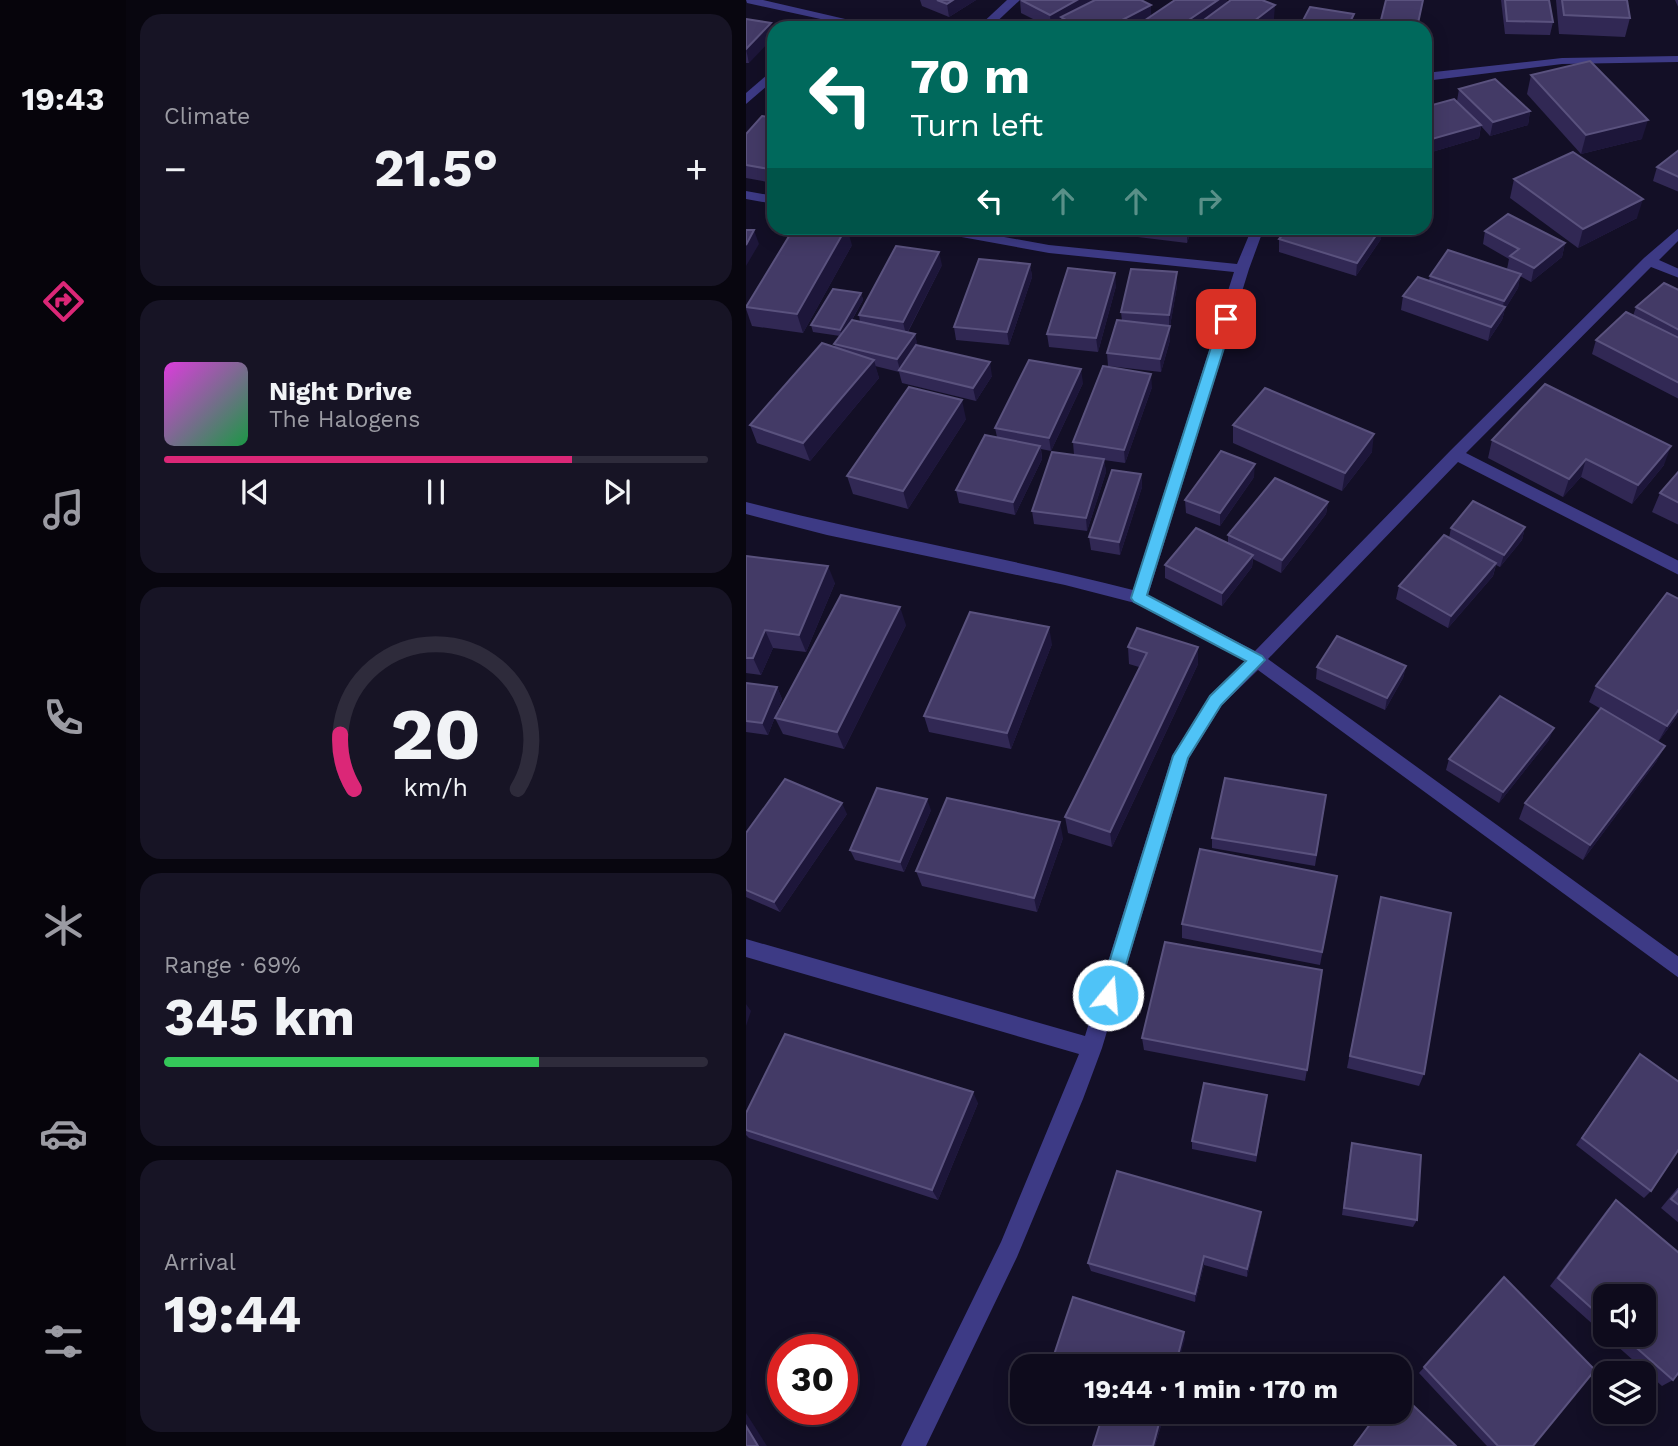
<!DOCTYPE html>
<html lang="en">
<head>
<meta charset="utf-8">
<style>
  :root { --surface:#0e0b1c; --page:#171425; --text:#f1f3f6; --muted:#9b9ba3; --line:#2e2b3b; --accent:#db2777 }
  body { margin:0; font-family:"Work Sans",sans-serif; background:var(--page); color:var(--text); height:100vh; display:flex; flex-direction:column; font-size:26px; white-space:nowrap }
  * { box-sizing:border-box; margin:0 }
  p { font-size:23px; color:var(--muted) }
  .icon { flex:none; width:38px; height:38px; fill:none; stroke:currentColor; stroke-width:2; stroke-linecap:round; stroke-linejoin:round }
  .map { position:relative; flex:1; overflow:hidden }
  .drawer { display:flex; flex-direction:column; gap:14px; padding:14px; background:#08060f; width:620px }
  .drawer>* { flex:none }
  .guide { position:absolute; left:21px; top:21px; width:665px; height:214px; border-radius:21px; box-shadow:0 4px 18px #0003,0 0 0 2px var(--line); background:#00695c; color:#fff; overflow:hidden }
  .fabs { position:absolute; left:847px; top:1284px; display:grid; gap:14px }
  .fabs a { display:grid; place-items:center; width:63px; height:63px; border-radius:14px; background:var(--surface); box-shadow:0 4px 18px #0003,0 0 0 2px var(--line); font-size:35px }
  .speed { position:absolute; left:21px; top:1334px; display:flex; gap:14px; font-size:35px; font-weight:700; text-align:center }
  .speed>* { display:grid; place-content:center; width:91px; height:91px; border-radius:50%; background:var(--surface); box-shadow:0 4px 18px #0003,0 0 0 2px var(--line); line-height:1 }
  .speed .limit { border:10px solid #d22; background:#fff; color:#111 }
  .pin { position:absolute; display:grid; place-items:center; width:60px; height:60px; color:#fff; margin:-30px; border-radius:14px; box-shadow:0 4px 10px #0006 }
  .me { position:absolute; width:77px; margin:-38px; rotate:17deg; stroke-linejoin:round; filter:drop-shadow(0 0 5px #0008) }
  .turn { display:flex; align-items:center; gap:24px; height:147px; padding:0 28px; font-size:32px }
  .turn .icon { width:91px; height:91px; stroke-width:2.5 }
  .turn b { display:block; font-size:49px; line-height:60px }
  .lanes { display:flex; align-items:center; height:66px; padding:0 28px; background:#0003; justify-content:center; gap:35px; direction:ltr }
  .lanes .off { opacity:.35 }
  .big { font-size:52px; font-weight:700; line-height:1.1 }
  .drawer .widget { flex:1; display:flex; flex-direction:column; justify-content:center; gap:10px; min-width:0; padding:0 24px; border-radius:21px; background:var(--page) }
  .drawer .dial { align-items:center; gap:0 }
  .dial svg { height:182px; overflow:visible; fill:none; stroke:var(--line); stroke-width:7; stroke-linecap:round; text-anchor:middle }
  .dial text { fill:var(--text); stroke:none }
  .song { display:flex; align-items:center; gap:21px }
  .cover { width:84px; height:84px; border-radius:10px; background:linear-gradient(135deg,hsl(300 70% 55%),hsl(140 70% 35%)) }
  .played { height:7px; border-radius:4px; background:linear-gradient(90deg,var(--accent) 75%,var(--line) 75%) }
  .keys { display:flex; justify-content:space-around; direction:ltr }
  .heat { display:flex; justify-content:space-between; align-items:center; font-size:38px; direction:ltr }
  .charge { height:10px; border-radius:5px; background:linear-gradient(90deg,#34c759 69%,var(--line) 0) }
  .trip { position:absolute; left:264px; top:1354px; width:402px; height:70px; border-radius:21px; background:var(--surface); box-shadow:0 4px 18px #0003,0 0 0 2px var(--line); font-weight:700; line-height:70px; text-align:center }
  main { display:flex; flex:1; min-height:0 }
  .tab-bar { display:flex; flex-direction:column; width:126px; justify-content:space-around; align-items:center; background:#06040b; color:var(--muted) }
  .tab-bar .icon { width:49px; height:49px }
  .tab-bar .selected { color:var(--accent) }
  .tab-bar b { font-size:32px; color:var(--text) }
  .map>svg:first-child { display:block }
  .lines { fill:none; stroke-linecap:round; stroke-linejoin:round }
  .street { fill:#3d3a85; fill-rule:evenodd }
  .wall { fill:#312854; fill-rule:evenodd }
  .shaded-wall { fill:#1d163a }
  .building { fill:#433a66; stroke:#5a527e; stroke-width:2 }
  .route { fill:#4fc3f7; stroke:#337fa1; stroke-width:2 }
</style>
</head>
<body>
<main>
<nav class="tab-bar">
<b>19:43</b>
<svg class="icon selected" aria-label="directions" viewBox="0 0 24 24"><path d="M12 3l9 9-9 9-9-9zM9 14v-3h6M13 9l2 2-2 2"/></svg>
<svg class="icon" aria-label="music" viewBox="0 0 24 24"><path d="M9 18V5l10-2v13"/><circle cx="6" cy="18" r="3"/><circle cx="16" cy="16" r="3"/></svg>
<svg class="icon" aria-label="phone" viewBox="0 0 24 24"><path d="M5 4h4l2 5-3 2q2 4 5 5l2-3 5 2v4C11 20 4 13 5 4z"/></svg>
<svg class="icon" aria-label="climate" viewBox="0 0 24 24"><path d="M12 3v18M4 7l16 10M4 17L20 7"/></svg>
<svg class="icon" aria-label="car" viewBox="0 0 24 24"><path d="M5 17H2v-5l4-1 3-4h7l3 4 3 1v5h-3M9 17h6M6 11h13"/><circle cx="7" cy="17" r="2"/><circle cx="17" cy="17" r="2"/></svg>
<svg class="icon" aria-label="filters" viewBox="0 0 24 24"><path d="M4 7h16M4 17h16"/><circle cx="9" cy="7" r="2"/><circle cx="15" cy="17" r="2"/></svg>
</nav>
<section class="drawer">
<div class="widget"><p>Climate</p>
<div class="heat"><a>−</a><b class="big">21.5°</b><a>+</a></div>
</div>
<div class="widget">
<div class="song"><i class="cover"></i><div><b>Night Drive</b><p>The Halogens</p></div></div>
<div class="played"></div>
<div class="keys"><svg class="icon" aria-label="previous" viewBox="0 0 24 24"><path d="M18 5L8 12l10 7zM5 5v14"/></svg><svg class="icon" aria-label="pause" viewBox="0 0 24 24"><path d="M8 5v14M16 5v14"/></svg><svg class="icon" aria-label="next" viewBox="0 0 24 24"><path d="M6 5l10 7-10 7zM19 5v14"/></svg></div>
</div>
<div class="widget dial"><svg viewBox="0 0 100 80">
<path d="M14 69A42 42 0 1 1 86 69"/>
<path d="M14 69A42 42 0 0 1 8 45" stroke="#db2777"/>
<text x="50" y="56" font-size="32" font-weight="700">20</text>
<text x="50" y="72" font-size="11">km/h</text>
</svg></div>
<div class="widget"><p>Range · 69%</p><b class="big">345 km</b><div class="charge"></div></div>
<div class="widget"><p>Arrival</p><b class="big">19:44</b></div>
</section>
<div class="map">
<svg width="933" height="1446" viewBox="0 0 933 1446">
  <rect width="100%" height="100%" fill="#130f26"/>
  <g class="lines">
    <g class="street">
      <path d="M0,0H17L138,28H116L1,3Z"/>
      <path d="M261,0H274L244,28H231Z"/>
      <path d="M933,56V62L816,64L679,81V73L816,58Z"/>
      <path d="M28,69V80L0,104V93Z"/>
      <path d="M0,191L28,196V204L0,199Z"/>
      <path d="M182,228H208L303,245L491,264L506,228H518L503,269L402,595L509,651L705,450L898,258L933,228V240L913,260L933,269V278L905,267L720,453L933,561V575L712,462L522,659L933,957V978L512,670L476,705L443,758L356,1048L337,1099L271,1257L180,1446H155L255,1242L333,1054L0,957V939L339,1036L426,756L464,695L499,661L389,603L319,585L81,535L0,514V502C128,535 259,557 387,590L488,272L303,253L188,232Z"/>
    </g>
  </g>
  <g class="wall">
    <path d="M174,0H230L203,17L176,6Z"/>
    <path d="M274,0L405,5V16L429,0H481V4L528,18L516,28H316L315,23L305,28L275,13Z"/>
    <path d="M755,0H803L807,22L804,35L759,34Z"/>
    <path d="M810,0H881L884,18L879,37L813,34Z"/>
    <path d="M929,0H933V9Z"/>
    <path d="M0,19L3,63H0Z"/>
    <path d="M785,75L896,139L835,154L781,94Z"/>
    <path d="M713,89L784,111L782,125L744,136L735,126L733,138L679,154V107L711,101Z"/>
    <path d="M28,118V181L27,183L0,178V134Z"/>
    <path d="M933,150V192L907,181L911,167Z"/>
    <path d="M768,179L891,218L832,248L764,198Z"/>
    <path d="M318,228H446L441,243Z"/>
    <path d="M739,231L819,243L816,257L785,282L774,276L772,288L759,309L756,320L742,341L655,310L657,296L683,280L684,276L764,271L761,269L763,259L737,244Z"/>
    <path d="M533,239H635L610,276L533,252Z"/>
    <path d="M106,245L57,333L6,326L0,309V306Z"/>
    <path d="M284,264L286,277L263,345L210,340L208,327Z"/>
    <path d="M196,265L162,332L169,334L171,345L246,376L230,401L156,383L153,372L129,366L133,378L64,461L11,443L4,425L89,348L88,344L94,336L67,332L65,325L115,293L117,300L106,320L114,322L113,315Z"/>
    <path d="M431,272V286L424,326V340L415,372L362,366L361,353L376,321L375,312Z"/>
    <path d="M370,286L352,352L303,347L301,334Z"/>
    <path d="M933,290V399L846,354L850,340L887,316L890,307Z"/>
    <path d="M337,383L305,451L295,449L296,459L269,515L213,503L210,490L251,437L249,428Z"/>
    <path d="M406,387L379,463L358,460L360,472L341,531L288,524L286,511L328,455L327,442Z"/>
    <path d="M220,419L162,509L107,494L101,476Z"/>
    <path d="M487,425L626,452L596,491L487,443Z"/>
    <path d="M746,440L918,465L886,504L835,477L817,497L742,458Z"/>
    <path d="M933,471V525L906,512L914,493Z"/>
    <path d="M395,474L396,487L374,555L345,550L343,537Z"/>
    <path d="M508,477L474,526L440,513L439,500Z"/>
    <path d="M582,502L580,514L535,573L507,559L506,567L476,606L419,578V565L482,543V535Z"/>
    <path d="M779,527L776,540L754,567L750,565L747,576L702,628L650,599L653,586L703,538L705,528Z"/>
    <path d="M0,556L89,583L60,652L27,648L15,675L0,673Z"/>
    <path d="M933,599V714L912,742L919,746L910,762L837,860L773,819L779,803L855,709L843,702L850,686Z"/>
    <path d="M160,625L98,749L37,734L29,718Z"/>
    <path d="M306,644L265,749L183,732L178,716Z"/>
    <path d="M382,647L452,664L366,847L322,833L319,817L393,667L383,664Z"/>
    <path d="M660,666L657,678L639,710L570,679L571,667Z"/>
    <path d="M0,683L31,687L36,699L22,735L0,732Z"/>
    <path d="M803,740L753,803L700,770L703,759Z"/>
    <path d="M580,795L569,866L466,848V838Z"/>
    <path d="M185,810L158,872L109,860L104,850Z"/>
    <path d="M101,814L34,912L0,897V833Z"/>
    <path d="M317,838L291,912L176,886L170,871Z"/>
    <path d="M591,876L574,965L436,938V924Z"/>
    <path d="M632,911L678,1074L673,1086L601,1068Z"/>
    <path d="M396,1038L561,1070L559,1081L398,1050Z"/>
    <path d="M888,1063L905,1191L898,1198L830,1145Z"/>
    <path d="M232,1103L192,1200L3,1138L0,1135V1113Z"/>
    <path d="M520,1103L510,1162L446,1149V1141Z"/>
    <path d="M606,1143L671,1220L667,1227L596,1215L604,1151Z"/>
    <path d="M933,1186V1223L915,1208Z"/>
    <path d="M870,1200L927,1380L916,1386L804,1286L861,1210ZM859,1297L898,1335H859Z"/>
    <path d="M514,1221L501,1277L458,1265L449,1302L345,1271L342,1263Z"/>
    <path d="M758,1277L787,1446H741L673,1373Z"/>
    <path d="M338,1412H419L409,1446L356,1418Z"/>
  </g>
  <g class="shaded-wall">
    <path d="M207,0H230L203,17L201,4Z"/>
    <path d="M331,0H355L315,17V23L305,28L304,15Z"/>
    <path d="M472,0H481V7L451,28H431Z"/>
    <path d="M405,5V19L388,28H361Z"/>
    <path d="M529,5L528,18L516,28H499Z"/>
    <path d="M608,14L606,28H601Z"/>
    <path d="M25,23L28,37L3,63L0,49Z"/>
    <path d="M784,111L782,125L744,136L747,122Z"/>
    <path d="M902,120L896,139L835,154L840,135Z"/>
    <path d="M735,125L733,138L679,154V141Z"/>
    <path d="M28,163V181L27,183L23,169Z"/>
    <path d="M897,199L891,218L832,248L837,229Z"/>
    <path d="M100,228H101L106,245L57,333L51,314Z"/>
    <path d="M441,228H446L441,243Z"/>
    <path d="M635,228H636L635,239L610,276L611,263Z"/>
    <path d="M8,230L13,244L0,266V245Z"/>
    <path d="M819,243L816,257L785,282L788,268Z"/>
    <path d="M193,252L196,265L160,335L157,322Z"/>
    <path d="M284,264L286,277L263,345L261,332Z"/>
    <path d="M431,272V286L424,326V340L415,372L414,359L423,328V315Z"/>
    <path d="M369,273L370,286L352,352L350,338Z"/>
    <path d="M775,274L772,288L759,309L756,320L742,341L745,327L756,311L758,301Z"/>
    <path d="M115,293L117,300L96,337L94,330Z"/>
    <path d="M169,334L172,347L154,370L151,359Z"/>
    <path d="M128,360L133,378L64,461L57,443Z"/>
    <path d="M244,362L246,376L230,401L227,388Z"/>
    <path d="M335,369L337,383L305,451L303,438Z"/>
    <path d="M405,374L406,387L379,463L378,450Z"/>
    <path d="M216,400L220,419L162,509L157,491Z"/>
    <path d="M628,434L626,452L596,491L599,473Z"/>
    <path d="M294,446L296,459L269,515L267,502Z"/>
    <path d="M925,446L918,465L886,504L892,485Z"/>
    <path d="M358,459L360,472L341,531L340,518Z"/>
    <path d="M840,459L835,477L817,497L823,479Z"/>
    <path d="M509,464L508,477L474,526V513Z"/>
    <path d="M395,474L396,487L374,555L373,542Z"/>
    <path d="M582,502L580,514L535,573L536,560Z"/>
    <path d="M779,527L776,540L754,567L758,555Z"/>
    <path d="M507,555L506,567L476,606V593Z"/>
    <path d="M750,563L747,576L702,628L705,616Z"/>
    <path d="M82,566L89,583L60,652L53,635Z"/>
    <path d="M154,607L160,625L98,749L91,732Z"/>
    <path d="M303,627L306,644L265,749L261,733Z"/>
    <path d="M19,630L27,648L15,675L7,658Z"/>
    <path d="M452,647V664L366,847L364,832Z"/>
    <path d="M660,666L657,678L639,710L641,698Z"/>
    <path d="M31,687L36,699L22,735L16,723Z"/>
    <path d="M933,709V714L912,742L921,726Z"/>
    <path d="M808,728L803,740L753,803L757,792Z"/>
    <path d="M919,746L910,762L837,860L844,845Z"/>
    <path d="M181,799L185,810L158,872L154,862Z"/>
    <path d="M96,803L101,814L34,912L28,902Z"/>
    <path d="M314,822L317,838L291,912L288,898Z"/>
    <path d="M0,1004L5,1011L0,1026Z"/>
    <path d="M227,1092L232,1103L192,1200L186,1190Z"/>
    <path d="M515,1212L514,1221L501,1277V1269Z"/>
    <path d="M458,1256V1265L449,1302V1294Z"/>
    <path d="M438,1332L439,1339L431,1367H429Z"/>
    <path d="M416,1412H419L409,1446H407Z"/>
    <path d="M0,1413L21,1446H12L0,1426Z"/>
  </g>
  <g class="building">
    <path d="M191,0H207L201,4Z"/>
    <path d="M275,0H331L304,15Z"/>
    <path d="M349,0H395L405,5L361,28H334L315,17Z"/>
    <path d="M429,0H472L431,28H392L389,27Z"/>
    <path d="M485,0H516L529,5L499,28H447Z"/>
    <path d="M640,0H677L671,28H633Z"/>
    <path d="M759,0H803L807,22L761,21Z"/>
    <path d="M816,0H881L884,18L818,15Z"/>
    <path d="M564,7L608,14L601,28H553Z"/>
    <path d="M0,19L25,23L0,49Z"/>
    <path d="M844,61L902,120L840,135L785,75Z"/>
    <path d="M749,79L784,111L747,122L713,89Z"/>
    <path d="M708,99L735,125L679,141V107Z"/>
    <path d="M16,116L28,118V163L23,169L0,165V134Z"/>
    <path d="M933,150V177L911,167Z"/>
    <path d="M827,152L897,199L837,229L768,179Z"/>
    <path d="M762,214L819,243L788,268L764,256L773,249L739,231Z"/>
    <path d="M48,228H100L51,314L0,307Z"/>
    <path d="M542,228H635L611,263L533,239Z"/>
    <path d="M0,230H8L0,245Z"/>
    <path d="M150,246L193,252L157,322L113,315Z"/>
    <path d="M702,250L775,274L758,301L684,276Z"/>
    <path d="M233,259L284,264L261,332L208,327Z"/>
    <path d="M322,268L369,273L350,338L301,334Z"/>
    <path d="M385,269L431,272L423,315L375,312Z"/>
    <path d="M672,277L759,307L745,327L657,296Z"/>
    <path d="M918,283L933,290V330L890,307Z"/>
    <path d="M87,289L115,293L94,330L65,325Z"/>
    <path d="M880,312L933,338V383L850,340Z"/>
    <path d="M106,320L169,334L151,359L88,344Z"/>
    <path d="M371,320L424,326L414,359L361,353Z"/>
    <path d="M76,343L128,360L57,443L4,425Z"/>
    <path d="M170,345L244,362L227,388L153,370Z"/>
    <path d="M283,360L335,369L303,438L249,428Z"/>
    <path d="M357,366L405,374L378,450L327,442Z"/>
    <path d="M799,384L925,446L892,485L840,459L823,479L746,440Z"/>
    <path d="M163,387L216,400L157,491L101,476Z"/>
    <path d="M519,388L628,434L599,473L487,425Z"/>
    <path d="M239,435L294,446L267,502L210,490Z"/>
    <path d="M475,451L509,464L474,513L439,500Z"/>
    <path d="M306,452L358,459L340,518L286,511Z"/>
    <path d="M366,470L395,474L373,542L343,537Z"/>
    <path d="M933,471V503L914,493Z"/>
    <path d="M529,478L582,502L536,560L482,535Z"/>
    <path d="M727,501L779,527L758,555L705,528Z"/>
    <path d="M450,528L507,555L476,593L419,565Z"/>
    <path d="M698,535L750,563L705,616L653,586Z"/>
    <path d="M0,556L82,566L53,635L19,630L7,658H0Z"/>
    <path d="M921,593L933,599V709L921,726L850,686Z"/>
    <path d="M95,595L154,607L91,732L29,718Z"/>
    <path d="M224,612L303,627L261,733L178,716Z"/>
    <path d="M391,628L452,647L364,832L319,817L401,653L382,647Z"/>
    <path d="M591,636L660,666L641,698L571,667Z"/>
    <path d="M0,683L31,687L16,723L0,721Z"/>
    <path d="M754,696L808,728L757,792L703,759Z"/>
    <path d="M855,708L919,746L844,845L779,803Z"/>
    <path d="M479,778L580,795L570,855L466,838Z"/>
    <path d="M39,779L96,803L28,902L0,890V833Z"/>
    <path d="M131,788L181,799L154,862L104,850Z"/>
    <path d="M201,798L314,822L288,898L170,871Z"/>
    <path d="M454,849L591,876L576,952L436,924Z"/>
    <path d="M635,897L705,913L678,1074L604,1056Z"/>
    <path d="M419,942L576,970L561,1070L396,1038Z"/>
    <path d="M39,1034L227,1092L186,1190L0,1130V1113Z"/>
    <path d="M894,1054L933,1082V1149L905,1191L836,1138Z"/>
    <path d="M458,1083L521,1095L510,1155L446,1141Z"/>
    <path d="M606,1143L675,1155L671,1220L598,1208Z"/>
    <path d="M371,1171L515,1212L501,1269L458,1256L449,1294L342,1263Z"/>
    <path d="M933,1190V1205L925,1199Z"/>
    <path d="M870,1200L933,1253V1372L927,1380L876,1335H898V1297H859V1320L812,1278Z"/>
    <path d="M758,1277L849,1370L787,1446H752L678,1367Z"/>
    <path d="M327,1297L438,1332L429,1367H304Z"/>
    <path d="M654,1393L710,1446H608L633,1412H654Z"/>
    <path d="M351,1412H416L407,1446H347L357,1414Z"/>
    <path d="M0,1426L12,1446H0Z"/>
  </g>
  <path class="route" d="M480,315L487,319L401,595L516,656L519,660L475,705L442,758L371,995L369,1001L362,1003L356,1001L353,995L427,756L464,696L500,661L388,602L385,598L474,319Z"/>
</svg>
<div class="fabs">
<a><svg class="icon" aria-label="sound" viewBox="0 0 24 24"><path d="M4 9h4l5-4v14l-5-4H4zM17 9q2 3 0 6"/></svg></a>
<a><svg class="icon" aria-label="layers" viewBox="0 0 24 24"><path d="M12 4l9 5-9 5-9-5zM3 14l9 5 9-5"/></svg></a>
</div>
<div class="speed"><div class="limit">30</div></div>
<div class="pin" style="left:480px;top:319px;background:#d93025"><svg class="icon" aria-label="arrive" viewBox="0 0 24 24"><path d="M6 21V4h12l-3 4 3 4H6"/></svg></div>
<svg class="me" style="left:362px;top:995px" viewBox="-20 -20 40 40"><circle r="17" fill="#4fc3f7" stroke="#fff" stroke-width="3"/><path d="M0-11L8 9 0 5-8 9z" fill="#fff"/></svg>
<div class="trip">19:44 · 1 min · 170 m</div>
<div class="guide">
<div class="turn"><svg class="icon" aria-label="left" viewBox="0 0 24 24"><path d="M17 20v-9H6M10 6l-5 5 5 5"/></svg><div><b>70 m</b>Turn left</div></div>
<div class="lanes"><svg class="icon" aria-label="left" viewBox="0 0 24 24"><path d="M17 20v-9H6M10 6l-5 5 5 5"/></svg><svg class="icon off" aria-label="ahead" viewBox="0 0 24 24"><path d="M12 20V5M6 11l6-6 6 6"/></svg><svg class="icon off" aria-label="ahead" viewBox="0 0 24 24"><path d="M12 20V5M6 11l6-6 6 6"/></svg><svg class="icon off" aria-label="right" viewBox="0 0 24 24"><path d="M7 20v-9h11M14 6l5 5-5 5"/></svg></div>
</div>
</div>
</main>
</body>
</html>
